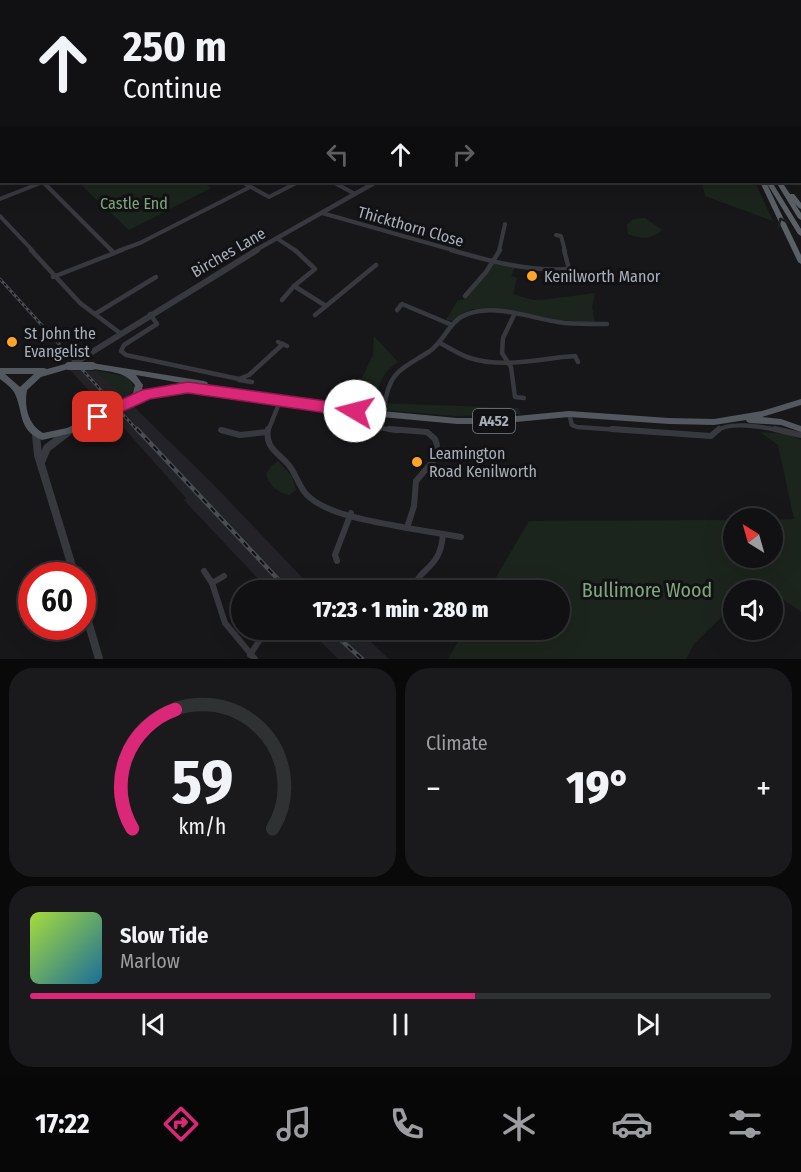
<!DOCTYPE html>
<html lang="en">
<head>
<meta charset="utf-8">
<style>
  :root { --surface:#111113; --page:#1a1a1c; --text:#f1f3f6; --muted:#9c9da0; --line:#303133; --accent:#db2777 }
  body { margin:0; font-family:"Fira Sans Condensed",sans-serif; background:var(--page); color:var(--text); height:100vh; display:flex; flex-direction:column; font-size:22px; white-space:nowrap }
  * { box-sizing:border-box; margin:0 }
  p { font-size:20px; color:var(--muted) }
  .icon { flex:none; width:33px; height:33px; fill:none; stroke:currentColor; stroke-width:2; stroke-linecap:round; stroke-linejoin:round }
  .map { position:relative; height:659px; overflow:hidden }
  .side { display:flex; flex-direction:column; gap:9px; padding:9px; background:#09090a; flex:1 }
  .side>* { flex:none }
  .hud { position:absolute; left:0px; top:0px; width:801px; height:183px; box-shadow:0 6px 24px #0002,0 0 0 2px var(--line); background:#111113; color:var(--text); overflow:hidden }
  .needle { width:39px; rotate:323deg }
  .buttons { position:absolute; left:723px; top:508px; display:grid; gap:12px }
  .buttons a { display:grid; place-items:center; width:60px; height:60px; border-radius:50%; background:var(--surface); box-shadow:0 6px 24px #0002,0 0 0 2px var(--line); font-size:30px }
  .speed { position:absolute; left:18px; top:562px; display:flex; gap:12px; font-size:30px; font-weight:700; text-align:center }
  .speed>* { display:grid; place-content:center; width:78px; height:78px; border-radius:50%; background:var(--surface); box-shadow:0 6px 24px #0002,0 0 0 2px var(--line); line-height:1 }
  .speed .limit { border:9px solid #d22; background:#fff; color:#111 }
  .pin { position:absolute; display:grid; place-items:center; width:51px; height:51px; color:#fff; margin:-26px; border-radius:12px; box-shadow:0 3px 9px #0006 }
  .me { position:absolute; width:66px; margin:-33px; rotate:278deg; stroke-linejoin:round; filter:drop-shadow(0 0 4px #0008) }
  .turn { display:flex; align-items:center; gap:21px; height:126px; padding:0 24px; font-size:27px }
  .turn .icon { width:78px; height:78px; stroke-width:2.5 }
  .turn b { display:block; font-size:42px; line-height:51px }
  .lanes { display:flex; align-items:center; height:57px; padding:0 24px; background:#0003; justify-content:center; gap:30px; direction:ltr }
  .lanes .off { opacity:.35 }
  .big { font-size:45px; font-weight:800; line-height:1.1 }
  .side .card { flex:1; display:flex; flex-direction:column; justify-content:center; gap:9px; min-width:0; padding:0 21px; border-radius:24px; background:var(--page) }
  .side .dial { align-items:center; gap:0 }
  .dial svg { height:156px; overflow:visible; fill:none; stroke:var(--line); stroke-width:7; stroke-linecap:round; text-anchor:middle }
  .dial text { fill:var(--text); stroke:none }
  .song { display:flex; align-items:center; gap:18px }
  .cover { width:72px; height:72px; border-radius:9px; background:linear-gradient(135deg,hsl(80 70% 55%),hsl(200 70% 35%)) }
  .played { height:6px; border-radius:3px; background:linear-gradient(90deg,var(--accent) 60%,var(--line) 60%) }
  .keys { display:flex; justify-content:space-around; direction:ltr }
  .heat { display:flex; justify-content:space-between; align-items:center; font-size:33px; direction:ltr }
  .side .tiles { flex:1; display:grid; gap:9px; grid-template-columns:1fr 1fr }
  .card:last-child { grid-column:span 2 }
  .trip { position:absolute; left:231px; top:580px; width:339px; height:60px; border-radius:30px; background:var(--surface); box-shadow:0 6px 24px #0002,0 0 0 2px var(--line); font-weight:800; line-height:60px; text-align:center }
  .tab-bar { display:flex; height:96px; justify-content:space-around; align-items:center; background:#070708; color:var(--muted) }
  .tab-bar .icon { width:42px; height:42px }
  .tab-bar .active { color:var(--accent) }
  .tab-bar b { font-size:27px; color:var(--text) }
  .map>svg:first-child { display:block }
  .built { fill:#232327 }
  .green { fill:#1c251d }
  .lines { fill:none; stroke-linecap:round; stroke-linejoin:round }
  .stream { stroke:#2c383f; stroke-width:1.5 }
  .minor-far3 { stroke:#38393f; stroke-width:3 }
  .minor-far2 { stroke:#38393f; stroke-width:4 }
  .minor-far1 { stroke:#38393f; stroke-width:4.5 }
  .minor { stroke:#38393f; stroke-width:6 }
  .tertiary-far3 { stroke:#38393f; stroke-width:4 }
  .tertiary-far2 { stroke:#38393f; stroke-width:4.5 }
  .tertiary-far1 { stroke:#38393f; stroke-width:6 }
  .tertiary { stroke:#38393f; stroke-width:8 }
  .primary { fill:#53575e; fill-rule:evenodd }
  .trunk { fill:#5b6067; fill-rule:evenodd }
  .rail-far1-casing { stroke:#4a4e54; stroke-width:3 }
  .rail-casing { stroke:#4a4e54; stroke-width:4.5 }
  .rail-far1 { stroke:#121214; stroke-width:1.5; stroke-dasharray:3; stroke-linecap:butt }
  .rail { stroke:#121214; stroke-width:2; stroke-dasharray:6; stroke-linecap:butt }
  .tertiary-bridge { stroke:#38393f; stroke-width:6 }
  .primary-bridge { stroke:#53575e; stroke-width:8 }
  .oneway { stroke:#1d1e20 }
  .route { fill:#db2777; stroke:#8e194d; stroke-width:1.5 }
  .poi-dot { fill:#ffa329; stroke:#121214; stroke-width:2 }
  .labels { text-anchor:middle; stroke-width:6; stroke-linejoin:round; paint-order:stroke }
  .shield { fill:#121214; stroke:#7b8088; stroke-width:1.5 }
  .shield-label { font-size:15px; font-weight:bold; fill:#a8afba }
  .park-label { font-size:16px; fill:#7fa77d; stroke:#121214 }
  .street-label { font-size:16px; fill:#a8afba; stroke:#121214 }
  .poi-label { font-size:16px; fill:#a8afba; stroke:#121214; text-anchor:start }
  .near-park-label { font-size:20px; fill:#7fa77d; stroke:#121214 }
</style>
</head>
<body>
<div class="map">
<svg width="801" height="659" viewBox="0 0 801 659">
  <rect width="100%" height="100%" fill="#171719"/>
  <g class="built">
    <path d="M70,370L96,371L125,397L104,407Z"/>
    <path d="M133,406L212,483L315,591H270L264,585L196,513L184,500L186,498L113,416Z"/>
    <path d="M309,630H358L389,659H338Z"/>
  </g>
  <g class="green">
    <path d="M82,182H202L211,188L129,230L79,183Z"/>
    <path d="M702,182H755L773,221L705,196Z"/>
    <path d="M645,218L662,230C650,240 642,239 628,234L627,225L633,219Z"/>
    <path d="M493,262L516,265L511,276L517,278L513,294L533,300H542L595,293L592,307L595,323L558,320L522,313L473,309L465,312L452,321L446,320L458,300H463Z"/>
    <path d="M374,336L398,362C382,372 378,385 376,403L518,408L521,414L455,416L348,407L373,355Z"/>
    <path d="M95,370L128,377L135,388L126,399Z"/>
    <path d="M760,432L789,434L801,440V612L759,582L749,591H734L733,606L694,644L686,659H448L465,630H560V591H488L529,521L733,520L734,558H772L773,520L794,519L778,445Z"/>
    <path d="M278,461L292,476L296,490L289,495C277,492 270,486 266,474L271,466Z"/>
  </g>
  <g class="lines">
    <g class="stream">
      <path d="M800,154L801,158"/>
      <path d="M800,176L801,173"/>
    </g>
    <g class="minor-far3">
      <path d="M358,0L361,2"/>
      <path d="M62,2L65,0"/>
      <path d="M241,2L252,0"/>
      <path d="M332,2L337,0"/>
      <path d="M0,103L2,106"/>
    </g>
    <g class="minor-far2">
      <path d="M43,182L112,251"/>
      <path d="M242,182L269,197L298,182"/>
      <path d="M333,182L355,194"/>
      <path d="M0,199L43,182"/>
      <path d="M322,213L456,251"/>
      <path d="M0,216L33,251"/>
      <path d="M556,235L561,236L565,251"/>
      <path d="M278,239L296,251"/>
      <path d="M118,251L140,243L250,187"/>
      <path d="M499,251L505,224"/>
    </g>
    <g class="minor-far1">
      <path d="M31,250L80,303L120,333"/>
      <path d="M111,250L114,253"/>
      <path d="M295,250L315,269L294,286L326,306L376,265"/>
      <path d="M451,250C489,261 530,272 569,269"/>
      <path d="M564,250L569,269L573,275"/>
      <path d="M53,277L122,250"/>
      <path d="M465,296L486,272L500,250"/>
      <path d="M282,300L294,286"/>
      <path d="M397,310L402,304L452,325"/>
      <path d="M95,314L156,277"/>
      <path d="M150,314L157,324L124,345L121,351L126,355L239,379L249,375L283,344"/>
      <path d="M315,315L326,306"/>
      <path d="M514,315L503,338L502,353L511,367L515,397L524,398"/>
      <path d="M278,342L287,346"/>
      <path d="M440,343C450,348 460,355 470,358C504,369 541,358 575,356L578,362"/>
      <path d="M239,380L252,382"/>
      <path d="M384,408C389,370 401,370 430,351C443,342 448,325 461,317C492,300 533,320 565,323C579,324 593,324 607,324"/>
      <path d="M569,414L572,425L577,427L634,431"/>
      <path d="M350,423L398,431"/>
      <path d="M221,430L224,431"/>
      <path d="M268,431L280,401"/>
      <path d="M717,431C730,420 767,428 784,431"/>
    </g>
    <g class="minor">
      <path d="M268,429C265,447 277,452 287,463C296,472 298,486 307,495C328,516 378,522 407,528L414,506L416,481L434,460L437,445L435,439L427,432L389,429"/>
      <path d="M612,429L711,436L719,429"/>
      <path d="M775,429L801,435"/>
      <path d="M221,430L240,435L267,432"/>
      <path d="M407,528L461,537"/>
      <path d="M337,561L335,555L351,513"/>
      <path d="M204,571L212,583L225,623L255,659"/>
      <path d="M212,583L224,576"/>
      <path d="M412,591C421,564 440,571 443,534"/>
      <path d="M250,655L259,641"/>
    </g>
    <g class="tertiary-far3">
      <path d="M223,0L226,2"/>
      <path d="M524,0L526,2"/>
    </g>
    <path class="tertiary-far2" d="M254,251L376,182"/>
    <path class="tertiary-far1" d="M84,357L257,250"/>
    <g class="tertiary">
      <path d="M36,435L38,455L75,576"/>
      <path d="M42,460L47,448L68,432"/>
      <path d="M82,601L99,659"/>
    </g>
    <g class="primary">
      <path d="M69,363L72,364L73,366L72,368L41,377L27,390C24,407 28,424 43,433L67,428L108,409L111,410L112,412L111,414L72,433L42,440C17,430 24,411 14,392C11,387 5,383 0,379V368H44L47,369ZM5,374H34L20,387Z"/>
      <path d="M92,363L204,381L207,382L208,384L206,386L371,410L457,418H496L569,411L669,418L714,419L762,411L801,399V405L762,417L781,419L801,426V432L781,425L750,423L747,422L746,420L714,425L669,424L569,417L496,424H457L371,416L188,390L158,394L129,404L126,403L125,401L133,393L135,385C124,370 106,372 89,368L88,366L89,364ZM136,375L187,384L158,388L141,394L143,385Z"/>
    </g>
    <g class="trunk">
      <path d="M651,0H655L656,2H652Z"/>
      <path d="M659,0H663L664,2H660Z"/>
      <path d="M760,182H766L801,255V264L798,262Z"/>
      <path d="M766,182H772L801,229V236L798,234Z"/>
      <path d="M776,182H782L790,194H794L801,203V209L799,208L795,204L801,213V220L798,218Z"/>
    </g>
    <defs>
      <path id="rail-far1" d="M0,279L138,431"/>
      <g id="rail">
        <path d="M137,429L289,591"/>
        <path d="M330,630L362,659"/>
      </g>
    </defs>
    <use href="#rail-far1" class="rail-far1-casing"/>
    <use href="#rail" class="rail-casing"/>
    <use href="#rail-far1" class="rail-far1"/>
    <use href="#rail" class="rail"/>
    <path class="tertiary-bridge" d="M70,366L84,357"/>
    <g class="primary-bridge">
      <path d="M69,366H92"/>
      <path d="M108,412L129,402"/>
    </g>
  </g>
  <defs><path id="oneway-chevron" d="M-2-3.5L2.5 0L-2 3.5" fill="none" stroke-width="1.6" stroke-linecap="round" stroke-linejoin="round" transform="scale(1.5)"/></defs>
  <use class="oneway" href="#oneway-chevron" transform="translate(782 222) rotate(-115)"/>
  <path class="route" d="M188,382L355,405L360,407L362,411L360,415L355,417L188,393L150,399L98,423L92,422L90,417L92,413L142,390Z"/>
  <g class="poi-dot">
    <circle cx="532" cy="276" r="6"/>
    <circle cx="12" cy="342" r="6"/>
    <circle cx="417" cy="462" r="6"/>
  </g>
  <g class="labels">
    <rect class="shield" x="473" y="409" width="42" height="24" rx="4.5"/>
    <g class="shield-label">
      <text x="494" y="426">A452</text>
    </g>
    <g class="park-label">
      <text x="134" y="209">Castle End</text>
    </g>
    <g class="street-label">
      <text transform="translate(411 226) rotate(16)" y="6">Thickthorn Close</text>
      <text transform="translate(228 252) rotate(-30)" y="6">Birches Lane</text>
    </g>
    <g class="poi-label">
      <text x="544" y="282">Kenilworth Manor</text>
      <text x="24" y="339">St John the<tspan x="24" dy="18">Evangelist</tspan></text>
      <text x="429" y="459">Leamington<tspan x="429" dy="18">Road Kenilworth</tspan></text>
    </g>
    <g class="near-park-label">
      <text x="647" y="597">Bullimore Wood</text>
    </g>
  </g>
</svg>
<div class="buttons">
<a><svg class="needle" viewBox="-14 -14 28 28"><path d="M0-13l5 13h-10z" fill="#e53935"/><path d="M0 13l5-13h-10z" fill="#9c9da0"/></svg></a>
<a><svg class="icon" aria-label="sound" viewBox="0 0 24 24"><path d="M4 9h4l5-4v14l-5-4H4zM17 9q2 3 0 6"/></svg></a>
</div>
<div class="speed"><div class="limit">60</div></div>
<div class="pin" style="left:98px;top:417px;background:#d93025"><svg class="icon" aria-label="arrive" viewBox="0 0 24 24"><path d="M6 21V4h12l-3 4 3 4H6"/></svg></div>
<svg class="me" style="left:355px;top:411px" viewBox="-20 -20 40 40"><circle r="19" fill="#fff"/><path d="M0-13L10 11 0 6-10 11z" fill="#db2777"/></svg>
<div class="trip">17:23 · 1 min · 280 m</div>
<div class="hud">
<div class="turn"><svg class="icon" aria-label="ahead" viewBox="0 0 24 24"><path d="M12 20V5M6 11l6-6 6 6"/></svg><div><b>250 m</b>Continue</div></div>
<div class="lanes"><svg class="icon off" aria-label="left" viewBox="0 0 24 24"><path d="M17 20v-9H6M10 6l-5 5 5 5"/></svg><svg class="icon" aria-label="ahead" viewBox="0 0 24 24"><path d="M12 20V5M6 11l6-6 6 6"/></svg><svg class="icon off" aria-label="right" viewBox="0 0 24 24"><path d="M7 20v-9h11M14 6l5 5-5 5"/></svg></div>
</div>
</div>
<section class="side">
<div class="tiles">
<div class="card dial"><svg viewBox="0 0 100 80">
<path d="M14 69A42 42 0 1 1 86 69"/>
<path d="M14 69A42 42 0 0 1 36 8" stroke="#db2777"/>
<text x="50" y="56" font-size="32" font-weight="700">59</text>
<text x="50" y="72" font-size="11">km/h</text>
</svg></div>
<div class="card"><p>Climate</p>
<div class="heat"><a>−</a><b class="big">19°</b><a>+</a></div>
</div>
<div class="card">
<div class="song"><i class="cover"></i><div><b>Slow Tide</b><p>Marlow</p></div></div>
<div class="played"></div>
<div class="keys"><svg class="icon" aria-label="previous" viewBox="0 0 24 24"><path d="M18 5L8 12l10 7zM5 5v14"/></svg><svg class="icon" aria-label="pause" viewBox="0 0 24 24"><path d="M8 5v14M16 5v14"/></svg><svg class="icon" aria-label="next" viewBox="0 0 24 24"><path d="M6 5l10 7-10 7zM19 5v14"/></svg></div>
</div>
</div>
</section>
<nav class="tab-bar">
<b>17:22</b>
<svg class="icon active" aria-label="directions" viewBox="0 0 24 24"><path d="M12 3l9 9-9 9-9-9zM9 14v-3h6M13 9l2 2-2 2"/></svg>
<svg class="icon" aria-label="music" viewBox="0 0 24 24"><path d="M9 18V5l10-2v13"/><circle cx="6" cy="18" r="3"/><circle cx="16" cy="16" r="3"/></svg>
<svg class="icon" aria-label="phone" viewBox="0 0 24 24"><path d="M5 4h4l2 5-3 2q2 4 5 5l2-3 5 2v4C11 20 4 13 5 4z"/></svg>
<svg class="icon" aria-label="climate" viewBox="0 0 24 24"><path d="M12 3v18M4 7l16 10M4 17L20 7"/></svg>
<svg class="icon" aria-label="car" viewBox="0 0 24 24"><path d="M5 17H2v-5l4-1 3-4h7l3 4 3 1v5h-3M9 17h6M6 11h13"/><circle cx="7" cy="17" r="2"/><circle cx="17" cy="17" r="2"/></svg>
<svg class="icon" aria-label="filters" viewBox="0 0 24 24"><path d="M4 7h16M4 17h16"/><circle cx="9" cy="7" r="2"/><circle cx="15" cy="17" r="2"/></svg>
</nav>
</body>
</html>
